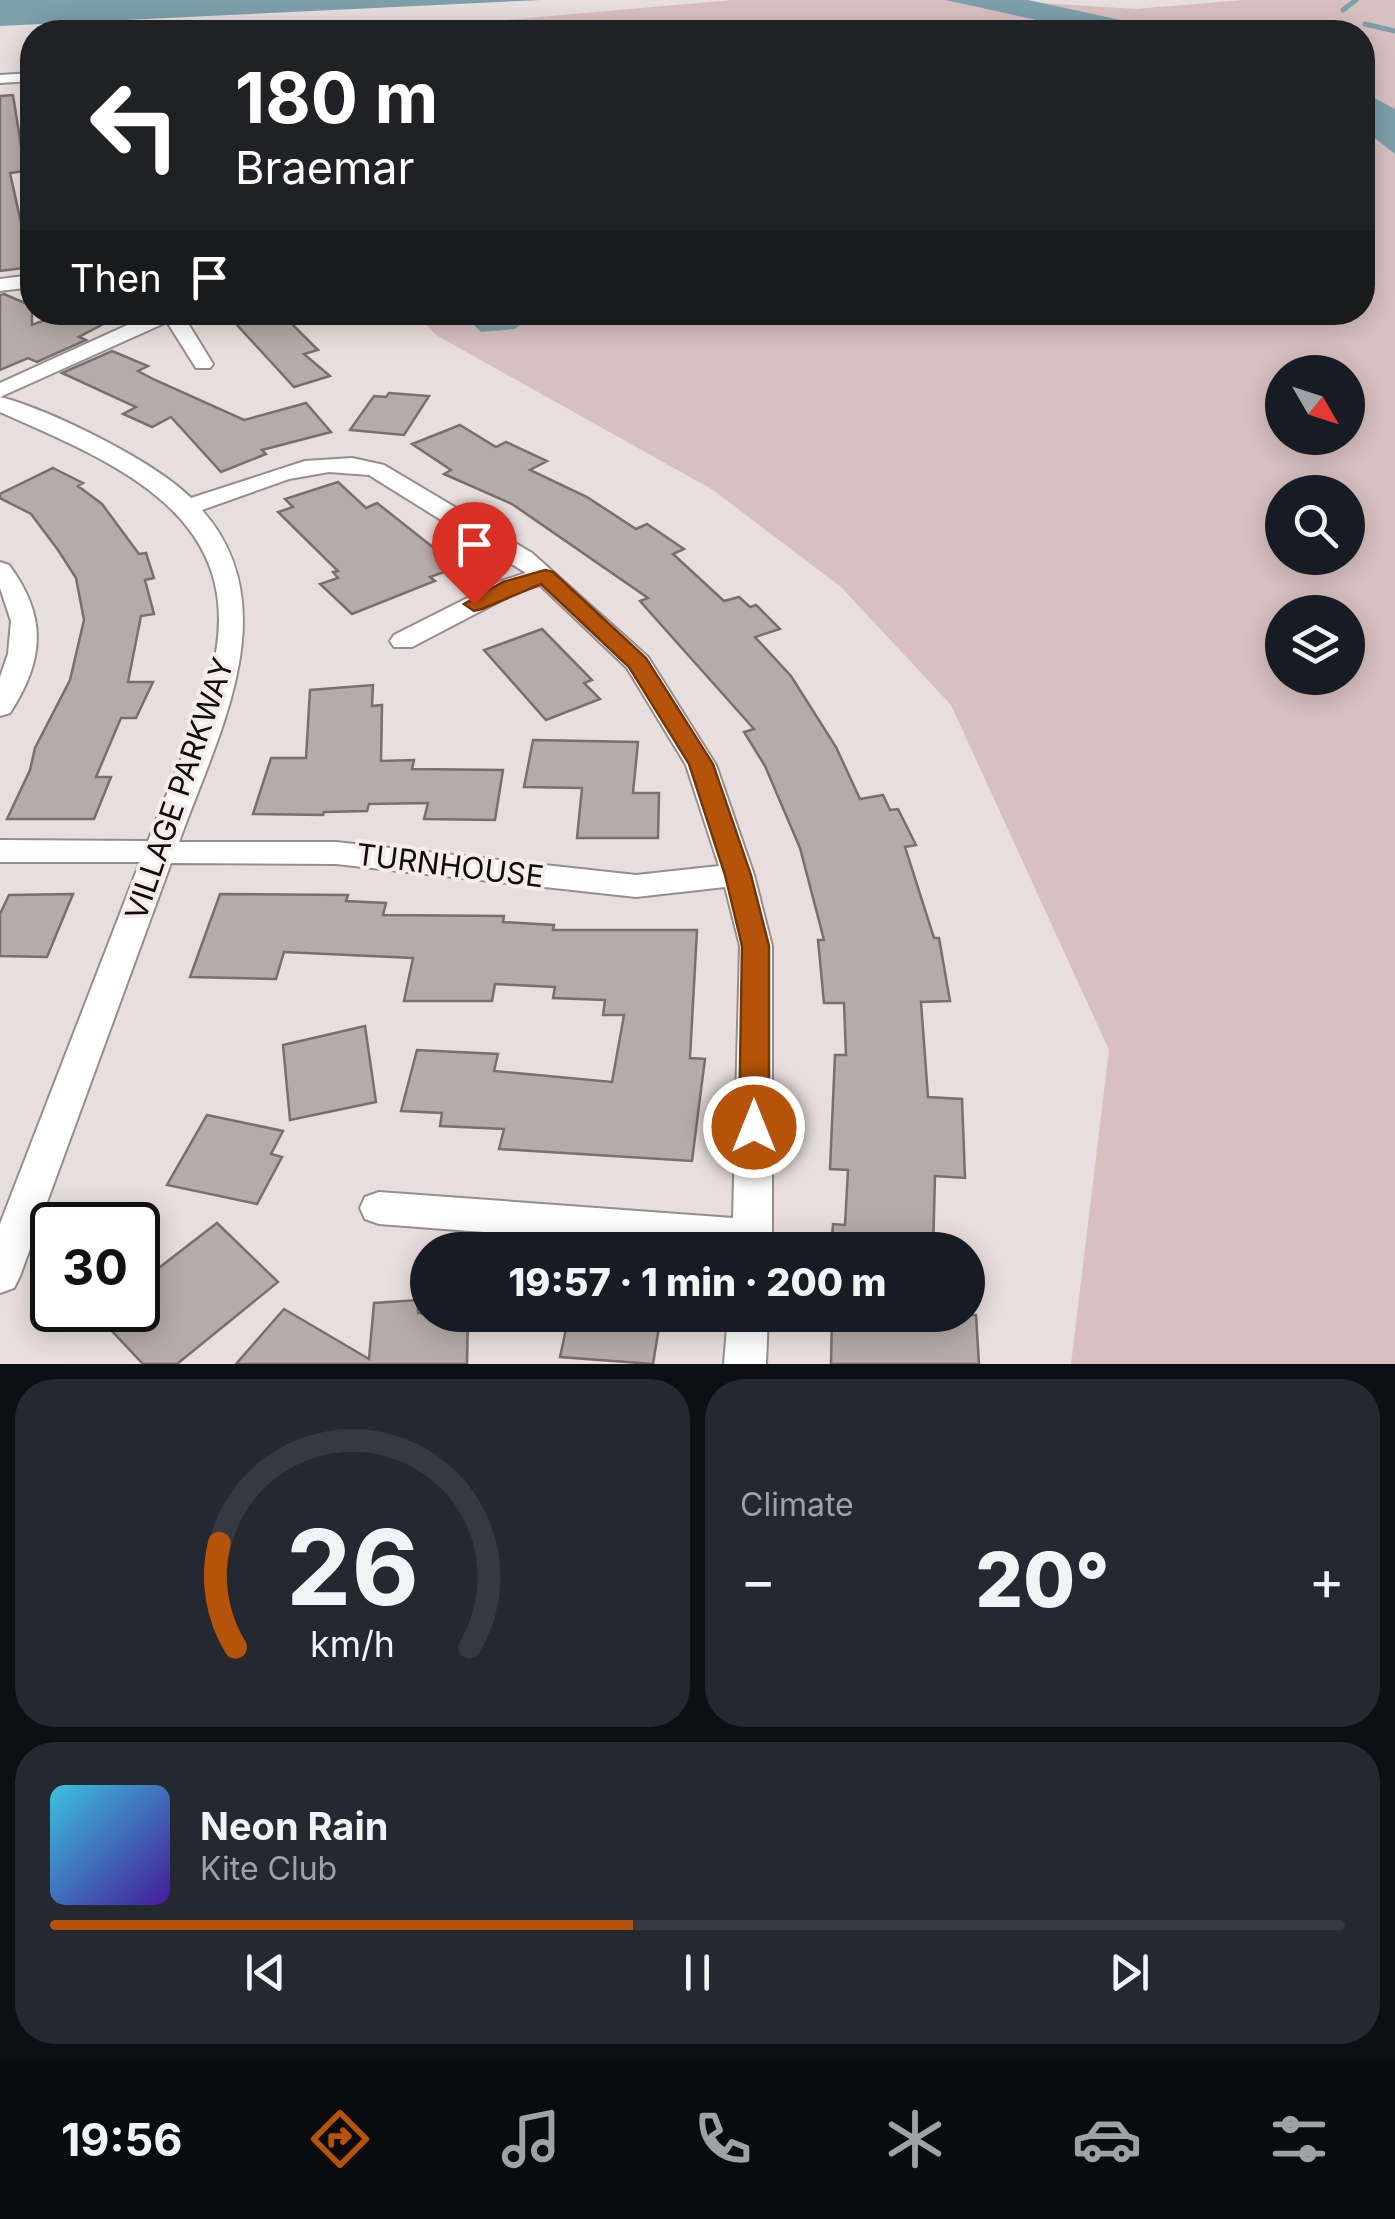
<!DOCTYPE html>
<html lang="en">
<head>
<meta charset="utf-8">
<style>
  :root { --surface:#171b24; --page:#242831; --text:#f1f3f6; --muted:#9ea1a6; --line:#363941; --accent:#b45309 }
  body { margin:0; font-family:Inter,sans-serif; background:var(--page); color:var(--text); height:100vh; display:flex; flex-direction:column; font-size:38px; white-space:nowrap }
  * { box-sizing:border-box; margin:0 }
  p { font-size:32px; color:var(--muted) }
  .icon { flex:none; width:55px; height:55px; fill:none; stroke:currentColor; stroke-width:2; stroke-linecap:round; stroke-linejoin:round }
  .map { position:relative; height:1364px; overflow:hidden }
  .sheet { display:flex; flex-direction:column; gap:15px; padding:15px; background:#0d0f14; flex:1 }
  .sheet>* { flex:none }
  .hud { position:absolute; left:20px; top:20px; width:1355px; height:305px; border-radius:40px; box-shadow:0 5px 25px #0003; background:#202124; color:#fff; overflow:hidden }
  .needle { width:65px; rotate:129deg }
  .buttons { position:absolute; left:1265px; top:355px; display:grid; gap:20px }
  .buttons a { display:grid; place-items:center; width:100px; height:100px; border-radius:50%; background:var(--surface); box-shadow:0 5px 25px #0003; font-size:50px }
  .speed { position:absolute; left:30px; top:1202px; display:flex; gap:20px; font-size:50px; font-weight:700; text-align:center }
  .speed>* { display:grid; place-content:center; width:130px; height:130px; border-radius:50%; background:var(--surface); box-shadow:0 5px 25px #0003; line-height:1 }
  .speed .limit { border:5px solid #111; border-radius:15px; background:#fff; color:#111 }
  .pin { position:absolute; display:grid; place-items:center; width:85px; height:85px; color:#fff; margin:-102px -42px; border-radius:50% 50% 50% 0; rotate:-45deg; box-shadow:0 0 10px #0007 }
  .pin .icon { rotate:45deg }
  .me { position:absolute; width:110px; margin:-55px; rotate:0deg; stroke-linejoin:round; filter:drop-shadow(0 0 8px #0008) }
  .turn { display:flex; align-items:center; gap:35px; height:210px; padding:0 50px; font-size:45px }
  .turn .icon { width:130px; height:130px; stroke-width:2.5 }
  .turn b { display:block; font-size:70px; line-height:85px }
  .then { display:flex; align-items:center; height:95px; padding:0 50px; background:#0003; gap:20px; font-size:38px }
  .big { font-size:75px; font-weight:800; line-height:1.1 }
  .sheet .card { flex:1; display:flex; flex-direction:column; justify-content:center; gap:15px; min-width:0; padding:0 35px; border-radius:40px; background:var(--page) }
  .sheet .dial { align-items:center; gap:0 }
  .dial svg { height:260px; overflow:visible; fill:none; stroke:var(--line); stroke-width:7; stroke-linecap:round; text-anchor:middle }
  .dial text { fill:var(--text); stroke:none }
  .song { display:flex; align-items:center; gap:30px }
  .cover { width:120px; height:120px; border-radius:15px; background:linear-gradient(135deg,hsl(190 70% 55%),hsl(260 70% 35%)) }
  .played { height:10px; border-radius:5px; background:linear-gradient(90deg,var(--accent) 45%,var(--line) 45%) }
  .keys { display:flex; justify-content:space-around; direction:ltr }
  .heat { display:flex; justify-content:space-between; align-items:center; font-size:55px; direction:ltr }
  .sheet .tiles { flex:1; display:grid; gap:15px; grid-template-columns:1fr 1fr }
  .card:last-child { grid-column:span 2 }
  .trip { position:absolute; left:410px; top:1232px; width:575px; height:100px; border-radius:50px; background:var(--surface); box-shadow:0 5px 25px #0003; font-weight:800; line-height:100px; text-align:center }
  .dock { display:flex; height:160px; justify-content:space-around; align-items:center; background:#090b0e; color:var(--muted) }
  .dock .icon { width:70px; height:70px }
  .dock .on { color:var(--accent) }
  .dock b { font-size:45px; color:var(--text) }
  .map>svg:first-child { display:block }
  .green { fill:#d9c0c0; fill-rule:evenodd }
  .water { fill:#7da0ab }
  .lines { fill:none; stroke-linecap:round; stroke-linejoin:round }
  .stream { stroke:#7da0ab; stroke-width:5 }
  .building { fill:#b6abab; stroke:#796f6f; stroke-width:2.5 }
  .minor-casing { stroke:#978d8d; stroke-width:4 }
  .minor { fill:#fff; fill-rule:evenodd }
  .route { fill:#b45309; stroke:#753606; stroke-width:2.5 }
  .labels { text-anchor:middle; stroke-width:8; stroke-linejoin:round; paint-order:stroke }
  .street-label { font-size:30px; fill:#100c0c; stroke:#f7ecec }
</style>
</head>
<body>
<div class="map">
<svg width="1395" height="1364" viewBox="0 0 1395 1364">
  <rect width="100%" height="100%" fill="#e9dede"/>
  <path class="green" d="M732,0H998L1135,9L1243,0H1395V1364H1071L1109,1050L951,705L841,587L713,490L436,335L415,313L1362,312V32H371ZM1282,372H1348V438H1282ZM1282,492H1348V558H1282ZM1282,612H1348V678H1282Z"/>
  <g class="water">
    <path d="M0,0H541L0,26Z"/>
    <path d="M946,0H1028L1176,32H1091Z"/>
    <path d="M1363,92L1395,109V154L1363,129Z"/>
    <path d="M462,313H523L525,320L515,329L481,332Z"/>
  </g>
  <g class="lines">
    <g class="stream">
      <path d="M1343,10L1356,0"/>
      <path d="M1365,24L1395,31"/>
    </g>
  </g>
  <g class="building">
    <path d="M13,95L25,171L10,173L24,236L32,234V267L0,271V96Z"/>
    <path d="M4,294L32,306V325L63,313H124L79,337L86,340L37,362L28,358L0,370V295Z"/>
    <path d="M225,312H280L318,350L304,354L330,376L294,387Z"/>
    <path d="M112,351L148,366L138,371L155,380L244,420L306,403L331,432L262,450L266,454L221,472L171,417L152,427L123,414L136,407L62,373Z"/>
    <path d="M389,393L429,396L404,435L350,430L374,396L386,397Z"/>
    <path d="M460,425L496,447L506,442L547,461L530,470L587,497L636,529L647,524L684,549L673,554L724,601L739,597L750,607L756,605L780,629L755,637L791,676L836,747L860,799L883,795L890,810L898,809L916,845L905,847L934,938H939L950,1001L921,1002L928,1097L962,1099L965,1178L935,1176L933,1250H831L833,1224L845,1225L848,1170L830,1169L835,1055H846L844,1003H824L818,940H824L800,848L765,766L744,732L754,729L640,601L648,598L512,504L444,474L451,470L412,444Z"/>
    <path d="M53,468L83,483L78,486L102,504L139,554L146,553L154,578L145,580L154,614L141,616L128,682H153L136,718H121L96,777H111L94,819H7L30,770L35,748L70,680L84,620L76,578L58,550L31,514L0,498V494Z"/>
    <path d="M338,482L366,508L377,503L458,567L430,577L435,581L352,614L320,584L338,578L333,572L338,571L278,512L293,507L285,499Z"/>
    <path d="M542,629L592,680L584,683L600,699L546,720L484,650Z"/>
    <path d="M373,685L372,706L382,705L381,761L414,760L412,769L503,770L495,820L424,819L428,803L369,804L367,811L324,812L323,815L253,814L271,758H306L310,690Z"/>
    <path d="M533,740L638,742L633,793H659L658,838H577L582,788L524,787Z"/>
    <path d="M73,894L47,957L0,956V914L9,895Z"/>
    <path d="M220,894L348,895L346,901L386,903L383,915L504,916L503,922L554,925L553,930H697L690,1058L705,1059L692,1161L499,1149L504,1129L440,1126L442,1113L401,1111L417,1050L498,1054L494,1071L612,1082L624,1015H603L605,1000L553,998L555,987L495,984L492,1001H404L413,958L284,952L276,979L190,977Z"/>
    <path d="M365,1026L376,1102L290,1120L283,1045Z"/>
    <path d="M207,1115L283,1131L271,1154L282,1157L257,1204L167,1185Z"/>
    <path d="M217,1223L278,1282L177,1364H143L92,1310H138V1284Z"/>
    <path d="M418,1300V1313L468,1315L467,1364H236L284,1309L369,1359L374,1303Z"/>
    <path d="M569,1315H661L653,1364L560,1357Z"/>
    <path d="M832,1315H976L979,1364H831Z"/>
  </g>
  <g class="lines">
    <defs>
      <g id="minor">
        <path d="M32,73V81L0,83V75Z"/>
        <path d="M32,275V287L0,291V279Z"/>
        <path d="M156,312H181L213,364L210,368H196L167,322L0,397V383Z"/>
        <path d="M0,397C51,410 154,461 191,498L305,461L352,458L384,465L532,553L648,657L716,765L754,875L772,946V1250H718L379,1224L365,1219L360,1208L365,1197L379,1192L733,1218L740,946L725,887L636,897L336,864L171,863L20,1276L14,1288L0,1293V1224L140,862H0V840L148,841C168,789 192,738 208,685C259,521 123,466 0,412ZM329,472L369,475L526,573L501,581L394,635L390,641L394,647H412L519,591L540,585L627,668L686,765L719,866L636,875L336,842H179C216,738 289,608 202,510L289,479Z"/>
        <path d="M0,562L9,565C47,616 45,659 10,713L0,716V677L8,654L11,621L0,588Z"/>
        <path d="M728,1315H768L766,1364H724Z"/>
      </g>
    </defs>
    <use href="#minor" class="minor-casing"/>
    <use href="#minor" class="minor"/>
  </g>
  <path class="route" d="M545,570L553,572L646,658L713,764L751,875L769,946V1127L765,1136L754,1139L743,1136L739,1127L742,946L725,875L689,764L629,667L541,584L482,609L474,611L464,604L503,582Z"/>
  <g class="labels">
    <g class="street-label">
      <text transform="translate(180 789) rotate(-71)" y="10">VILLAGE PARKWAY</text>
      <text transform="translate(450 866) rotate(7)" y="10">TURNHOUSE</text>
    </g>
  </g>
</svg>
<div class="buttons">
<a><svg class="needle" viewBox="-14 -14 28 28"><path d="M0-13l5 13h-10z" fill="#e53935"/><path d="M0 13l5-13h-10z" fill="#9ea1a6"/></svg></a>
<a><svg class="icon" aria-label="search" viewBox="0 0 24 24"><circle cx="10" cy="10" r="6"/><path d="M15 15l6 6"/></svg></a>
<a><svg class="icon" aria-label="layers" viewBox="0 0 24 24"><path d="M12 4l9 5-9 5-9-5zM3 14l9 5 9-5"/></svg></a>
</div>
<div class="speed"><div class="limit">30</div></div>
<div class="pin" style="left:474px;top:604px;background:#d93025"><svg class="icon" aria-label="arrive" viewBox="0 0 24 24"><path d="M6 21V4h12l-3 4 3 4H6"/></svg></div>
<svg class="me" style="left:754px;top:1127px" viewBox="-20 -20 40 40"><circle r="17" fill="#b45309" stroke="#fff" stroke-width="3"/><path d="M0-11L8 9 0 5-8 9z" fill="#fff"/></svg>
<div class="trip">19:57 · 1 min · 200 m</div>
<div class="hud">
<div class="turn"><svg class="icon" aria-label="left" viewBox="0 0 24 24"><path d="M17 20v-9H6M10 6l-5 5 5 5"/></svg><div><b>180 m</b>Braemar</div></div>
<div class="then">Then<svg class="icon" aria-label="arrive" viewBox="0 0 24 24"><path d="M6 21V4h12l-3 4 3 4H6"/></svg></div>
</div>
</div>
<section class="sheet">
<div class="tiles">
<div class="card dial"><svg viewBox="0 0 100 80">
<path d="M14 69A42 42 0 1 1 86 69"/>
<path d="M14 69A42 42 0 0 1 9 37" stroke="#b45309"/>
<text x="50" y="56" font-size="32" font-weight="700">26</text>
<text x="50" y="72" font-size="11">km/h</text>
</svg></div>
<div class="card"><p>Climate</p>
<div class="heat"><a>−</a><b class="big">20°</b><a>+</a></div>
</div>
<div class="card">
<div class="song"><i class="cover"></i><div><b>Neon Rain</b><p>Kite Club</p></div></div>
<div class="played"></div>
<div class="keys"><svg class="icon" aria-label="previous" viewBox="0 0 24 24"><path d="M18 5L8 12l10 7zM5 5v14"/></svg><svg class="icon" aria-label="pause" viewBox="0 0 24 24"><path d="M8 5v14M16 5v14"/></svg><svg class="icon" aria-label="next" viewBox="0 0 24 24"><path d="M6 5l10 7-10 7zM19 5v14"/></svg></div>
</div>
</div>
</section>
<nav class="dock">
<b>19:56</b>
<svg class="icon on" aria-label="directions" viewBox="0 0 24 24"><path d="M12 3l9 9-9 9-9-9zM9 14v-3h6M13 9l2 2-2 2"/></svg>
<svg class="icon" aria-label="music" viewBox="0 0 24 24"><path d="M9 18V5l10-2v13"/><circle cx="6" cy="18" r="3"/><circle cx="16" cy="16" r="3"/></svg>
<svg class="icon" aria-label="phone" viewBox="0 0 24 24"><path d="M5 4h4l2 5-3 2q2 4 5 5l2-3 5 2v4C11 20 4 13 5 4z"/></svg>
<svg class="icon" aria-label="climate" viewBox="0 0 24 24"><path d="M12 3v18M4 7l16 10M4 17L20 7"/></svg>
<svg class="icon" aria-label="car" viewBox="0 0 24 24"><path d="M5 17H2v-5l4-1 3-4h7l3 4 3 1v5h-3M9 17h6M6 11h13"/><circle cx="7" cy="17" r="2"/><circle cx="17" cy="17" r="2"/></svg>
<svg class="icon" aria-label="filters" viewBox="0 0 24 24"><path d="M4 7h16M4 17h16"/><circle cx="9" cy="7" r="2"/><circle cx="15" cy="17" r="2"/></svg>
</nav>
</body>
</html>
